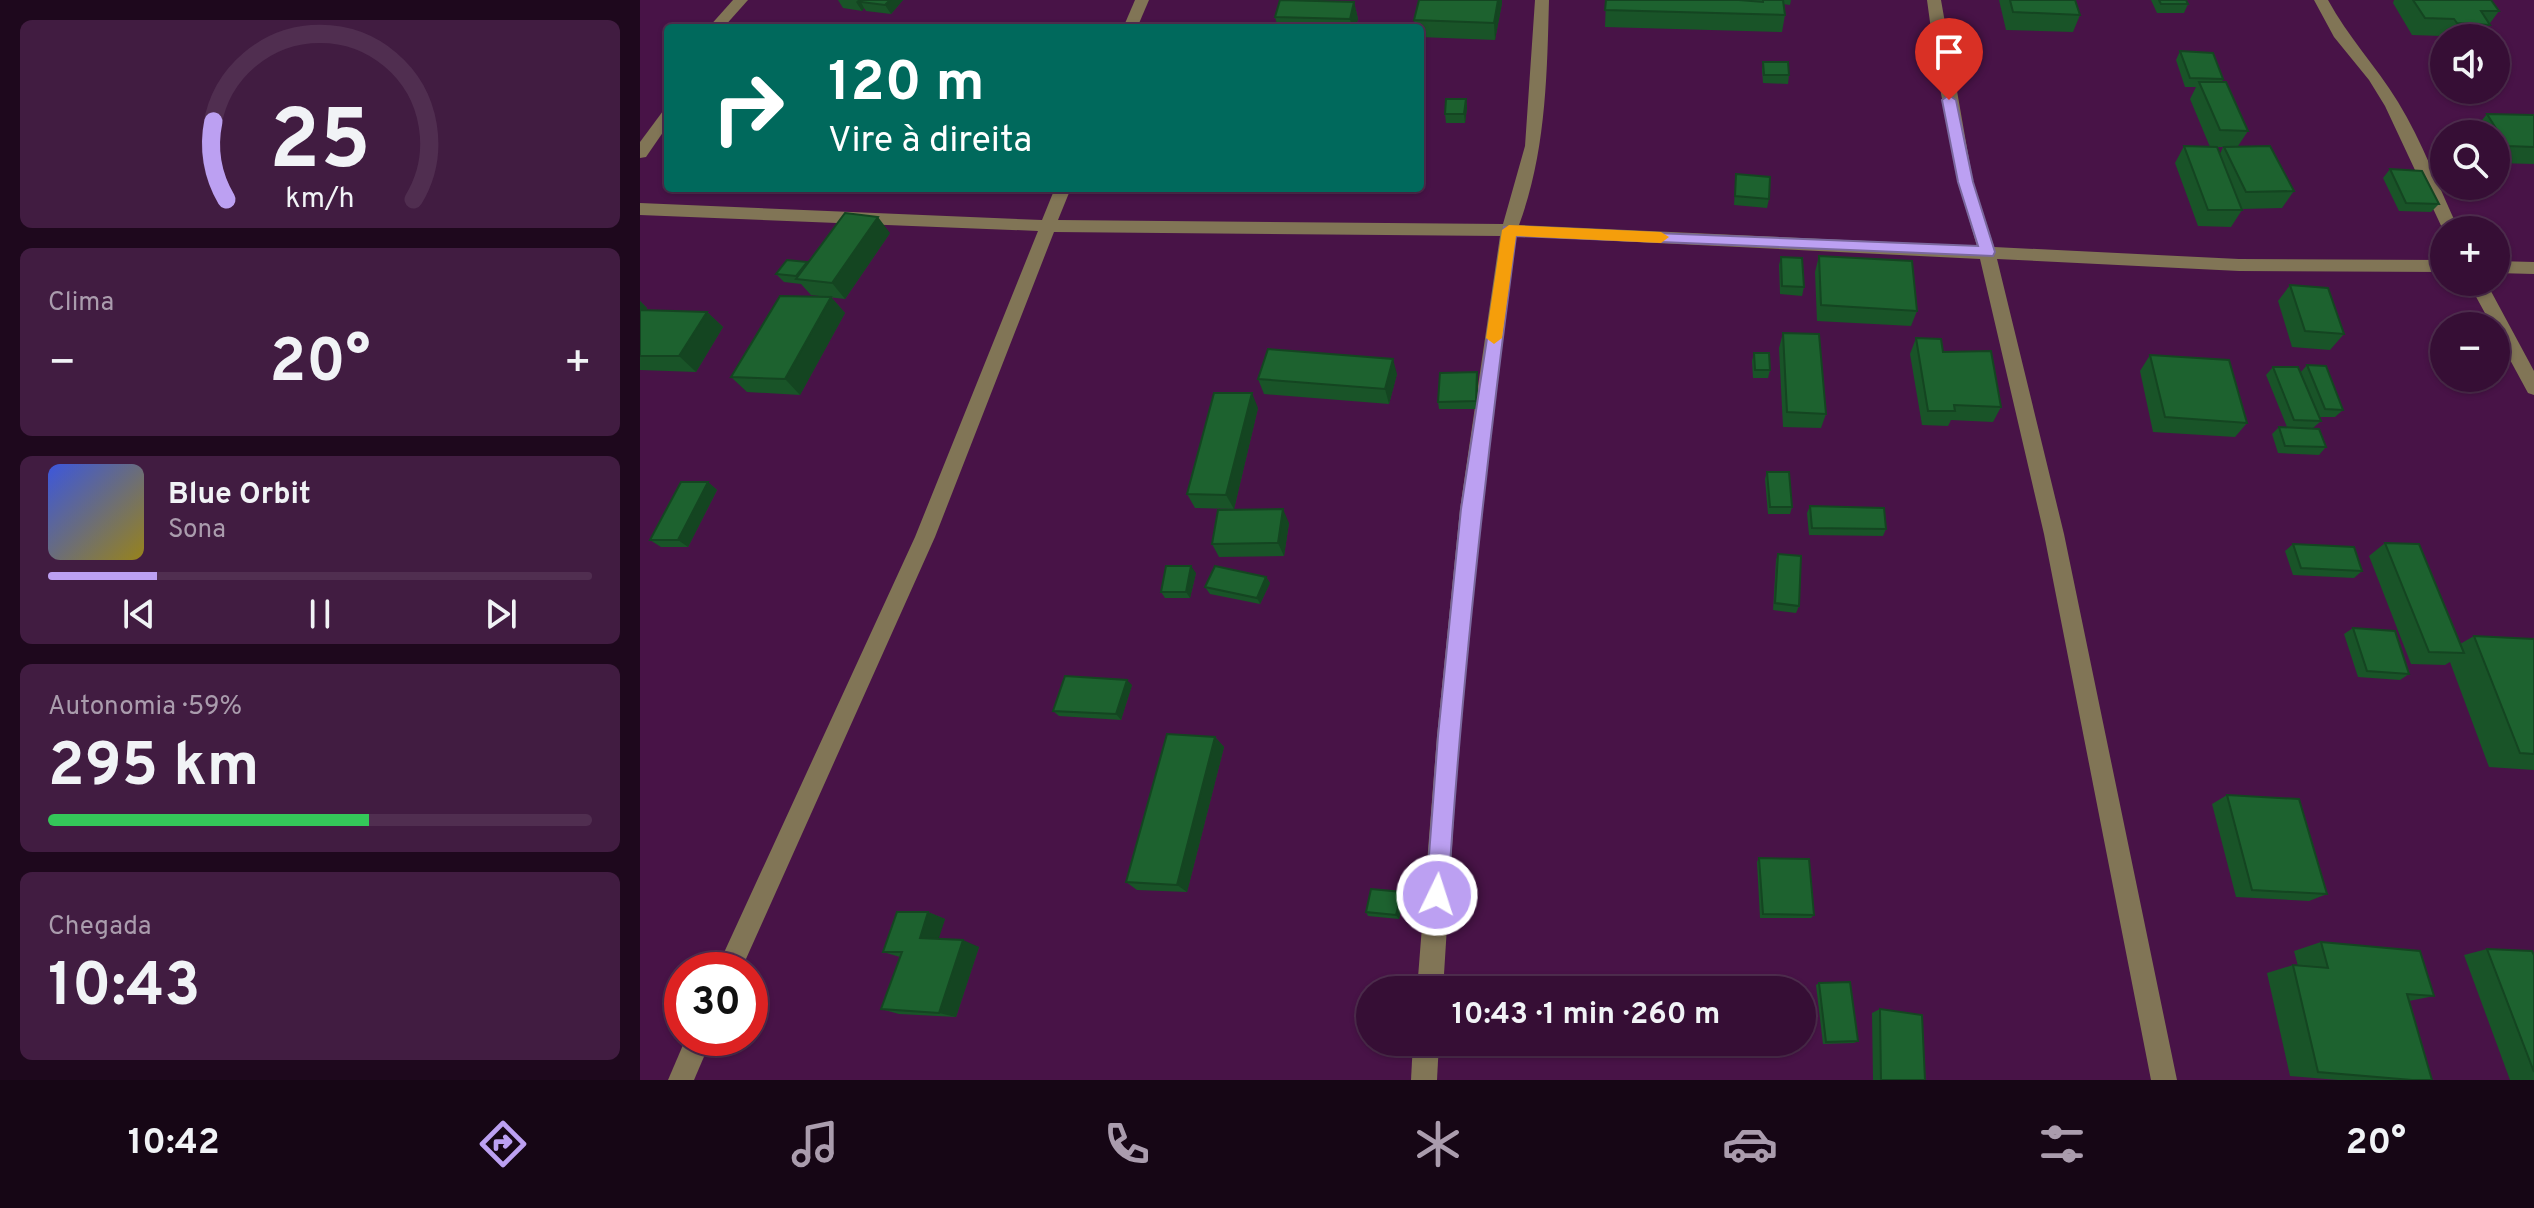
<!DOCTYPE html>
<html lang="pt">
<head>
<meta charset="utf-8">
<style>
  :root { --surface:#360e35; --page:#411c41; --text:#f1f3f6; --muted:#aa9cad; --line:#502e50; --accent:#bca0f2 }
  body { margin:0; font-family:Overpass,sans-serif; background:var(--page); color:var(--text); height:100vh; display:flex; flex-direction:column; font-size:30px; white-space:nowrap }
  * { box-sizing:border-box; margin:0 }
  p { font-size:26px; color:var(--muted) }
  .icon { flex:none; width:44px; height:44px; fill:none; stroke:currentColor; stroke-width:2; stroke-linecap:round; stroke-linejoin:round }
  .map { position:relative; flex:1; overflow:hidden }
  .sheet { display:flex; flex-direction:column; gap:20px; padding:20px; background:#1e081d; width:640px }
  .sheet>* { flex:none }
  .hud { position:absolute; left:24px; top:24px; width:760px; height:168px; border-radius:8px; box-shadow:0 2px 6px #0004,0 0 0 2px var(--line); background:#00695c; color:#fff; overflow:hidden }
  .tools { position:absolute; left:1790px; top:24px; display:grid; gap:16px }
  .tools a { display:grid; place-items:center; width:80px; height:80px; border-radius:50%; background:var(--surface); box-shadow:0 2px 6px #0004,0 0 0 2px var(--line); font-size:40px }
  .speed { position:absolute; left:24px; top:952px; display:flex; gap:16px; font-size:40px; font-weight:700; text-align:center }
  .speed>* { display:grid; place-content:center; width:104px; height:104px; border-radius:50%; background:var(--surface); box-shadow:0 2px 6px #0004,0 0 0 2px var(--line); line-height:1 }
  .speed .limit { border:12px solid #d22; background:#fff; color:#111 }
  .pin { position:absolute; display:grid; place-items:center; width:68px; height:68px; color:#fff; margin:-82px -34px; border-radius:50% 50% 50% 0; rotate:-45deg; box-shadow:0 0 8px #0007 }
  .pin .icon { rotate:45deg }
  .me { position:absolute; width:88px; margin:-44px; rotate:4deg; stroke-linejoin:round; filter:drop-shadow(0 0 6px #0008) }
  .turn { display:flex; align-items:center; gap:28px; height:168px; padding:0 32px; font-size:36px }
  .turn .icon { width:104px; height:104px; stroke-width:2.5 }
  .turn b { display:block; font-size:56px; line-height:68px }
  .big { font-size:60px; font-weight:700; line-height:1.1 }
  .sheet .tile { flex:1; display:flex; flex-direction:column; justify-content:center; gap:12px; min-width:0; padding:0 28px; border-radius:12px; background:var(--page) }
  .sheet .dial { align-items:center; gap:0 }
  .dial svg { height:208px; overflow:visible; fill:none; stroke:var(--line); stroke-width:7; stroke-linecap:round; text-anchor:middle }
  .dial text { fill:var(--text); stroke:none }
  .song { display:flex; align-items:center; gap:24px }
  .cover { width:96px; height:96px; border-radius:12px; background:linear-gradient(135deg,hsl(230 70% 55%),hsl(50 70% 35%)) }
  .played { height:8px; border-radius:4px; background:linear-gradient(90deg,var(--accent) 20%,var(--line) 20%) }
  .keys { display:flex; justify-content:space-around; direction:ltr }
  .heat { display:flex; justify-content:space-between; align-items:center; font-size:44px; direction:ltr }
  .charge { height:12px; border-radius:6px; background:linear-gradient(90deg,#34c759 59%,var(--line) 0) }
  .trip { position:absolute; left:716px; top:976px; width:460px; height:80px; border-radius:40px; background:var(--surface); box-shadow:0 2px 6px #0004,0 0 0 2px var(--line); font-weight:700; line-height:80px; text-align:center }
  .tab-bar { display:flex; height:128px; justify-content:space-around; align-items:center; background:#160615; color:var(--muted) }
  .tab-bar .icon { width:56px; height:56px }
  .tab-bar .on { color:var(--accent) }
  .tab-bar b { font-size:36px; color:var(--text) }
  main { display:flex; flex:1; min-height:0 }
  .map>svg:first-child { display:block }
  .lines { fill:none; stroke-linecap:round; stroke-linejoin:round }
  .minor { fill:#817556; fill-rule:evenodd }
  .wall { fill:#195428; fill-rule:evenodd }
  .shaded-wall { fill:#144521 }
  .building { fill:#1d622f; stroke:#144521; stroke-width:2 }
  .route { fill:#bca0f2; stroke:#7a689d; stroke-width:2 }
  .slow { fill:#f59e0b }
</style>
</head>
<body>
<main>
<section class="sheet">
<div class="tile dial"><svg viewBox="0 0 100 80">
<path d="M14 69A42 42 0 1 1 86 69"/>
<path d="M14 69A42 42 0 0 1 9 39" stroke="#bca0f2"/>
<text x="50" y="56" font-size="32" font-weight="700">25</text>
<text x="50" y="72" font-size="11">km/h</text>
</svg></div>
<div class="tile"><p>Clima</p>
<div class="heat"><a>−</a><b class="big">20°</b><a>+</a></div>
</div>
<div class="tile">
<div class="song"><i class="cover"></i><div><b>Blue Orbit</b><p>Sona</p></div></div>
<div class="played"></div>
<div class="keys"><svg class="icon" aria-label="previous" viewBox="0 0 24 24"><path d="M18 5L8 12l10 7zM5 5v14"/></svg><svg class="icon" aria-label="pause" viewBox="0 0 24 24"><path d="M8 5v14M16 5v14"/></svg><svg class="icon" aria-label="next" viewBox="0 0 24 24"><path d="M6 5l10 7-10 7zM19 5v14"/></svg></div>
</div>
<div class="tile"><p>Autonomia · 59%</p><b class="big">295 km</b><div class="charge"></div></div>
<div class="tile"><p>Chegada</p><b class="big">10:43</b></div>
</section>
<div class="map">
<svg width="1894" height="1080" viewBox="0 0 1894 1080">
  <rect width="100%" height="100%" fill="#481347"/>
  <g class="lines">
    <g class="minor">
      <path d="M93,0H108L83,28H68Z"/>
      <path d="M495,0H509L497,28H483Z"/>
      <path d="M895,0H909C907,76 906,152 879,225L1337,246C1312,166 1298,84 1287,0H1301L1333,182L1354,247L1599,259L1804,260V272L1599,271L1357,259L1424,534L1537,1080H1511L1404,534L1340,259L876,236L840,509L819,736L803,990H777L797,736L820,509L860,236L414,232L295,537L101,970H76L275,537L398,231L0,215V203L402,220L415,188H431L418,220L863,224L885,146Z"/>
      <path d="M1674,0H1688C1708,37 1736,66 1758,102C1782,141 1799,188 1819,230L1804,232L1745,106L1729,80L1694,37Z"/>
      <path d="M28,109V125L6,157L0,158V142L23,111Z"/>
      <path d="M1856,261L1894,262V274L1856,273Z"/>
      <path d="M1828,282H1846L1894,371V395L1888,393L1856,334V326H1852Z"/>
      <path d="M46,1038H72L54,1080H28Z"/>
      <path d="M773,1042H799L797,1080H771Z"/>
    </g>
  </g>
  <g class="wall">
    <path d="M198,0H263L251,14L226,11L224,8L222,11L203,8Z"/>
    <path d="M966,0H1151L1150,5L1143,4L1145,15L1142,32L965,27Z"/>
    <path d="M1359,0H1435L1440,15L1433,32L1366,30Z"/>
    <path d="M1511,0H1546L1548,4L1544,13H1517Z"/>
    <path d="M1754,0H1773L1859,11L1839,38H1804V40L1801,36L1772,35L1753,3Z"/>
    <path d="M714,2L718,19L715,28H638L635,17Z"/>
    <path d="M862,3L855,40L780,37V28H775L774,20Z"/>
    <path d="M1540,51L1583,79L1582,82L1608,131L1598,146L1654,191L1642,208L1602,209V210L1591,227L1558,226L1535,163L1544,146L1570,147L1550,99L1556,87H1545L1536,60ZM1577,147H1583L1580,154Z"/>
    <path d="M1123,62L1149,75L1148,84L1123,83L1122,70Z"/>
    <path d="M826,99L827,108L825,123H806L805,114Z"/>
    <path d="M1847,114L1894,115V164L1856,163V134H1835L1833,131Z"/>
    <path d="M1750,169L1799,204L1791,212L1759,211L1743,178Z"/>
    <path d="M1096,174L1129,199L1127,208L1094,205Z"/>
    <path d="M250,233L205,299L171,295L161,284L144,282L136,274Z"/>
    <path d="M1179,256L1277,311L1271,326L1177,321L1175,272Z"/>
    <path d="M1141,257L1164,287L1162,296L1140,294L1139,265Z"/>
    <path d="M1650,285L1704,334L1690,350L1652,347L1638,301Z"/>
    <path d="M191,297L205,313L160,395L107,392L91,377Z"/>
    <path d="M0,301L7,308L6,310L67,312L83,327L56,372L0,370Z"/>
    <path d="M1143,333L1186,414L1181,428L1143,427L1139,348Z"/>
    <path d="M1276,338L1303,352L1361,407L1353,422L1311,420L1308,426L1282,425L1270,354Z"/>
    <path d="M1114,353L1130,370L1128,378H1113L1112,361Z"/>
    <path d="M1510,355L1607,423L1595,437L1513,432L1500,371Z"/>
    <path d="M1667,365L1703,410L1695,417H1679L1681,421L1673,428L1686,447L1679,455L1638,453L1632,434L1639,427H1647L1626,375L1633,367L1660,373Z"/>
    <path d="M837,372L838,380L837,409H799L798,402Z"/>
    <path d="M757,374L749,404L624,394L618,379Z"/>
    <path d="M618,408L594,509L555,508L547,494Z"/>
    <path d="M1127,472L1152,507L1150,514H1128L1125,479Z"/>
    <path d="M68,482L77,490L48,547H21L10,540Z"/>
    <path d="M1170,506L1246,529L1243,536L1169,535L1167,513Z"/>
    <path d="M649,523L644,556L579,557L572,544Z"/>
    <path d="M1745,543L1820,644L1834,636L1894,639V770L1849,767L1810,662L1805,665L1771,664L1729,556Z"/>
    <path d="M1653,544L1722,571L1714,578L1653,575L1645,551Z"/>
    <path d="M1138,554L1159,606L1156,613L1133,610L1136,560Z"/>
    <path d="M556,573L550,598H525L521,592Z"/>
    <path d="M626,577L630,583L620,604L570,594L565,587Z"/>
    <path d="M1713,628L1769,674L1760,680L1718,677L1704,634Z"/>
    <path d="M492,685L481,720L419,716L413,711Z"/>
    <path d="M575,737L584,747L547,892L497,890L486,882Z"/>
    <path d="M1587,795L1687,894L1669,901L1596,897L1572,804Z"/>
    <path d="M1119,858L1174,915L1171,918H1120L1117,862Z"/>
    <path d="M764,896L759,919L728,916L726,912Z"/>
    <path d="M288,912L305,919L298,939L339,947L316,1017L259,1014L241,1009L260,957L243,952Z"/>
    <path d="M1681,942L1794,996L1769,1001L1792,1080H1698L1650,1076L1627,973L1653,965L1658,966L1654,951Z"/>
    <path d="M1847,949L1894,955V1080H1870L1824,955Z"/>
    <path d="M1179,983L1218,1041L1214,1043L1183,1044L1176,985Z"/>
    <path d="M1240,1009L1285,1080H1233L1232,1013Z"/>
  </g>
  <g class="shaded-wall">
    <path d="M218,0H232L221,2L224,8L222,11L216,2Z"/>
    <path d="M250,0H263L251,14L245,5Z"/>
    <path d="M858,0H862V3L855,40L854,23Z"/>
    <path d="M714,2L718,19L715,28H712L710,19Z"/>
    <path d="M826,99L827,108L825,123L824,114Z"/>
    <path d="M238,217L250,233L205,299L192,283Z"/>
    <path d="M191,297L205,313L160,395L145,379Z"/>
    <path d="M0,301L7,308L0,318Z"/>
    <path d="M67,312L83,327L56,372L39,356Z"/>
    <path d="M753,359L757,374L749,404L745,389Z"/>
    <path d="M837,372L838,380L837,409L836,401Z"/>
    <path d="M612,393L618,408L594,509L586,495Z"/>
    <path d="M68,482L77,490L48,547L38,540Z"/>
    <path d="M643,509L649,523L644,556L638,543Z"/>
    <path d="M551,566L556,573L550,598L546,592Z"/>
    <path d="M626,577L630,583L620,604L617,598Z"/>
    <path d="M487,680L492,685L481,720L476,714Z"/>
    <path d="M575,737L584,747L547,892L537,885Z"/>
    <path d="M762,892L764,896L759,919L756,915Z"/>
    <path d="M288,912L305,919L297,944L280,938Z"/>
    <path d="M323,940L339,947L316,1017L299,1013Z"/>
  </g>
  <g class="building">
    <path d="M222,0H250L245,5L221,2Z"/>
    <path d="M640,0L714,2L710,19L635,17Z"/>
    <path d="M779,0H858L854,23L774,20Z"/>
    <path d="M966,0H1099L1123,2V0H1143L1145,15L965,10Z"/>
    <path d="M1370,0H1435L1440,15L1373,12Z"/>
    <path d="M1519,0H1546L1548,4H1521Z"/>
    <path d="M1773,0H1851L1859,11H1841L1850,25L1817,23L1814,19L1785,18Z"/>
    <path d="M1540,51L1573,53L1583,79L1550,78Z"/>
    <path d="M1123,62H1148L1149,75H1124Z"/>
    <path d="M1559,82H1586L1608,131L1580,130Z"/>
    <path d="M806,99H826L824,114H805Z"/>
    <path d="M1847,114L1894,115V147L1867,146Z"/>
    <path d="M1544,146L1577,147L1602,210H1568Z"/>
    <path d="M1630,146L1654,191L1606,192L1584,147Z"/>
    <path d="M1750,169L1782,171L1799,204L1766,203Z"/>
    <path d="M1096,174L1130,177L1129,199L1095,196Z"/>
    <path d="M205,213L238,217L192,283L156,279Z"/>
    <path d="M1179,256L1272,261L1277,311L1181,305Z"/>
    <path d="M1141,257L1162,258L1164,287L1142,286Z"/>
    <path d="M147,260L167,262L156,276L136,274Z"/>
    <path d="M1650,285L1688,288L1704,334L1665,331Z"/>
    <path d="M140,296L191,297L145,379L91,377Z"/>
    <path d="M0,310L67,312L39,356H0Z"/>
    <path d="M1143,333L1179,334L1186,414L1147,412Z"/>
    <path d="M1276,338L1301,339L1303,352L1351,351L1361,407L1314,405L1315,411H1288Z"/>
    <path d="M628,349L753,359L745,389L618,379Z"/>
    <path d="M1114,353H1129L1130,370H1115Z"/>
    <path d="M1510,355L1589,360L1607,423L1525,417Z"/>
    <path d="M1667,365L1686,366L1703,410L1685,409Z"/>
    <path d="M1633,367H1658L1681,421L1654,420Z"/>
    <path d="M837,372L836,401L798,402L800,373Z"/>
    <path d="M574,393H612L586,495L547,494Z"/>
    <path d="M1639,427L1679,429L1686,447L1645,446Z"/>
    <path d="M1127,472H1149L1152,507H1130Z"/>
    <path d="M41,482H68L38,540H10Z"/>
    <path d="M1170,506L1244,508L1246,529L1172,528Z"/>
    <path d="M643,509L638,543L572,544L578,510Z"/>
    <path d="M1745,543L1779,544L1824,653L1789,652Z"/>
    <path d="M1653,544L1714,547L1722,571L1661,568Z"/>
    <path d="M1138,554L1161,556L1159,606L1135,603Z"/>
    <path d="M526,566H551L546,592H521Z"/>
    <path d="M575,566L626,577L617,598L565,587Z"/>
    <path d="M1713,628L1755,631L1769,674L1727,671Z"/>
    <path d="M1834,636L1894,639V754L1880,753Z"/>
    <path d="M425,676L487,680L476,714L413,711Z"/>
    <path d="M527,734L575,737L537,885L486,882Z"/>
    <path d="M1587,795L1659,799L1687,894L1612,890Z"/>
    <path d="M1119,858L1169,859L1174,915L1123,914Z"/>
    <path d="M731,889L762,892L756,915L726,912Z"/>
    <path d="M257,912H288L280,938L323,940L299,1013L241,1009L262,952H243Z"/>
    <path d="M1681,942L1780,951L1794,996L1767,994L1792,1080H1772L1678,1072L1653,965L1688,968Z"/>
    <path d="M1847,949L1892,951L1894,955V1072Z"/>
    <path d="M1210,982L1218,1041L1186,1042L1179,983Z"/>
    <path d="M1240,1009L1282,1015L1285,1080H1241Z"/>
  </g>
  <path class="route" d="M1309,95L1316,100L1333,182L1355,252L1353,256L876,236C847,455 822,674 808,895L805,903L797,906L789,903L786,895L798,736L821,509L864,227L1338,246L1318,182L1302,100Z"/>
  <path class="slow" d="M869,225L1021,232L1029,237L1021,243L876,236L862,338L854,344L846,338L862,230Z"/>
</svg>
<div class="tools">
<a><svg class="icon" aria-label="sound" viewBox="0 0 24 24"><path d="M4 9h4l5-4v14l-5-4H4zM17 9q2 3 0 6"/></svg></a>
<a><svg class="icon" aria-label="search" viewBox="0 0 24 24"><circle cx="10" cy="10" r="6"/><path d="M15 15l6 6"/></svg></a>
<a>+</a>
<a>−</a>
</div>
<div class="speed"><div class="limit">30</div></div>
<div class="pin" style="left:1309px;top:100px;background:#d93025"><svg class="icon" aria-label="arrive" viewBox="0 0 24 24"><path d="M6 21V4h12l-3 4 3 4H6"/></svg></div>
<svg class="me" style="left:797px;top:895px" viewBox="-20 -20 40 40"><circle r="17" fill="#bca0f2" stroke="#fff" stroke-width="3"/><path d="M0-11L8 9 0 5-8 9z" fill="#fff"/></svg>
<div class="trip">10:43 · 1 min · 260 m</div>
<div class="hud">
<div class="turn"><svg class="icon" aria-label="right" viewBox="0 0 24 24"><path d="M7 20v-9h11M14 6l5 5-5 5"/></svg><div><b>120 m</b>Vire à direita</div></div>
</div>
</div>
</main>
<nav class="tab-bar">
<b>10:42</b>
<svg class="icon on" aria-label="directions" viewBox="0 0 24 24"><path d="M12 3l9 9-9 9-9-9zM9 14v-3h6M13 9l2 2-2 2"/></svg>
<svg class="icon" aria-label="music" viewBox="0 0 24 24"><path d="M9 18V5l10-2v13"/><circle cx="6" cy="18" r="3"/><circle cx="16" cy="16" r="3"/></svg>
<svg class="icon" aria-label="phone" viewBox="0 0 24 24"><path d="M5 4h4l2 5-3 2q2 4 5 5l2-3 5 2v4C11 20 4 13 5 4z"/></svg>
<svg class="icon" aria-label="climate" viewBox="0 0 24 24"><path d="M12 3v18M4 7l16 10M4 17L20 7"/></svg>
<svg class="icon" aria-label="car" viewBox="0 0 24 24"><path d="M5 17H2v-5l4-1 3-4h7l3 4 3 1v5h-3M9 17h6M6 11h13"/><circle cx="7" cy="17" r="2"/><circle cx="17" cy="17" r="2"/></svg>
<svg class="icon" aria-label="filters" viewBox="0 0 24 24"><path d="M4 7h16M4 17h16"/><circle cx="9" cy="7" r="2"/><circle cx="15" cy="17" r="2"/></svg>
<b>20°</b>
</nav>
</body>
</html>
